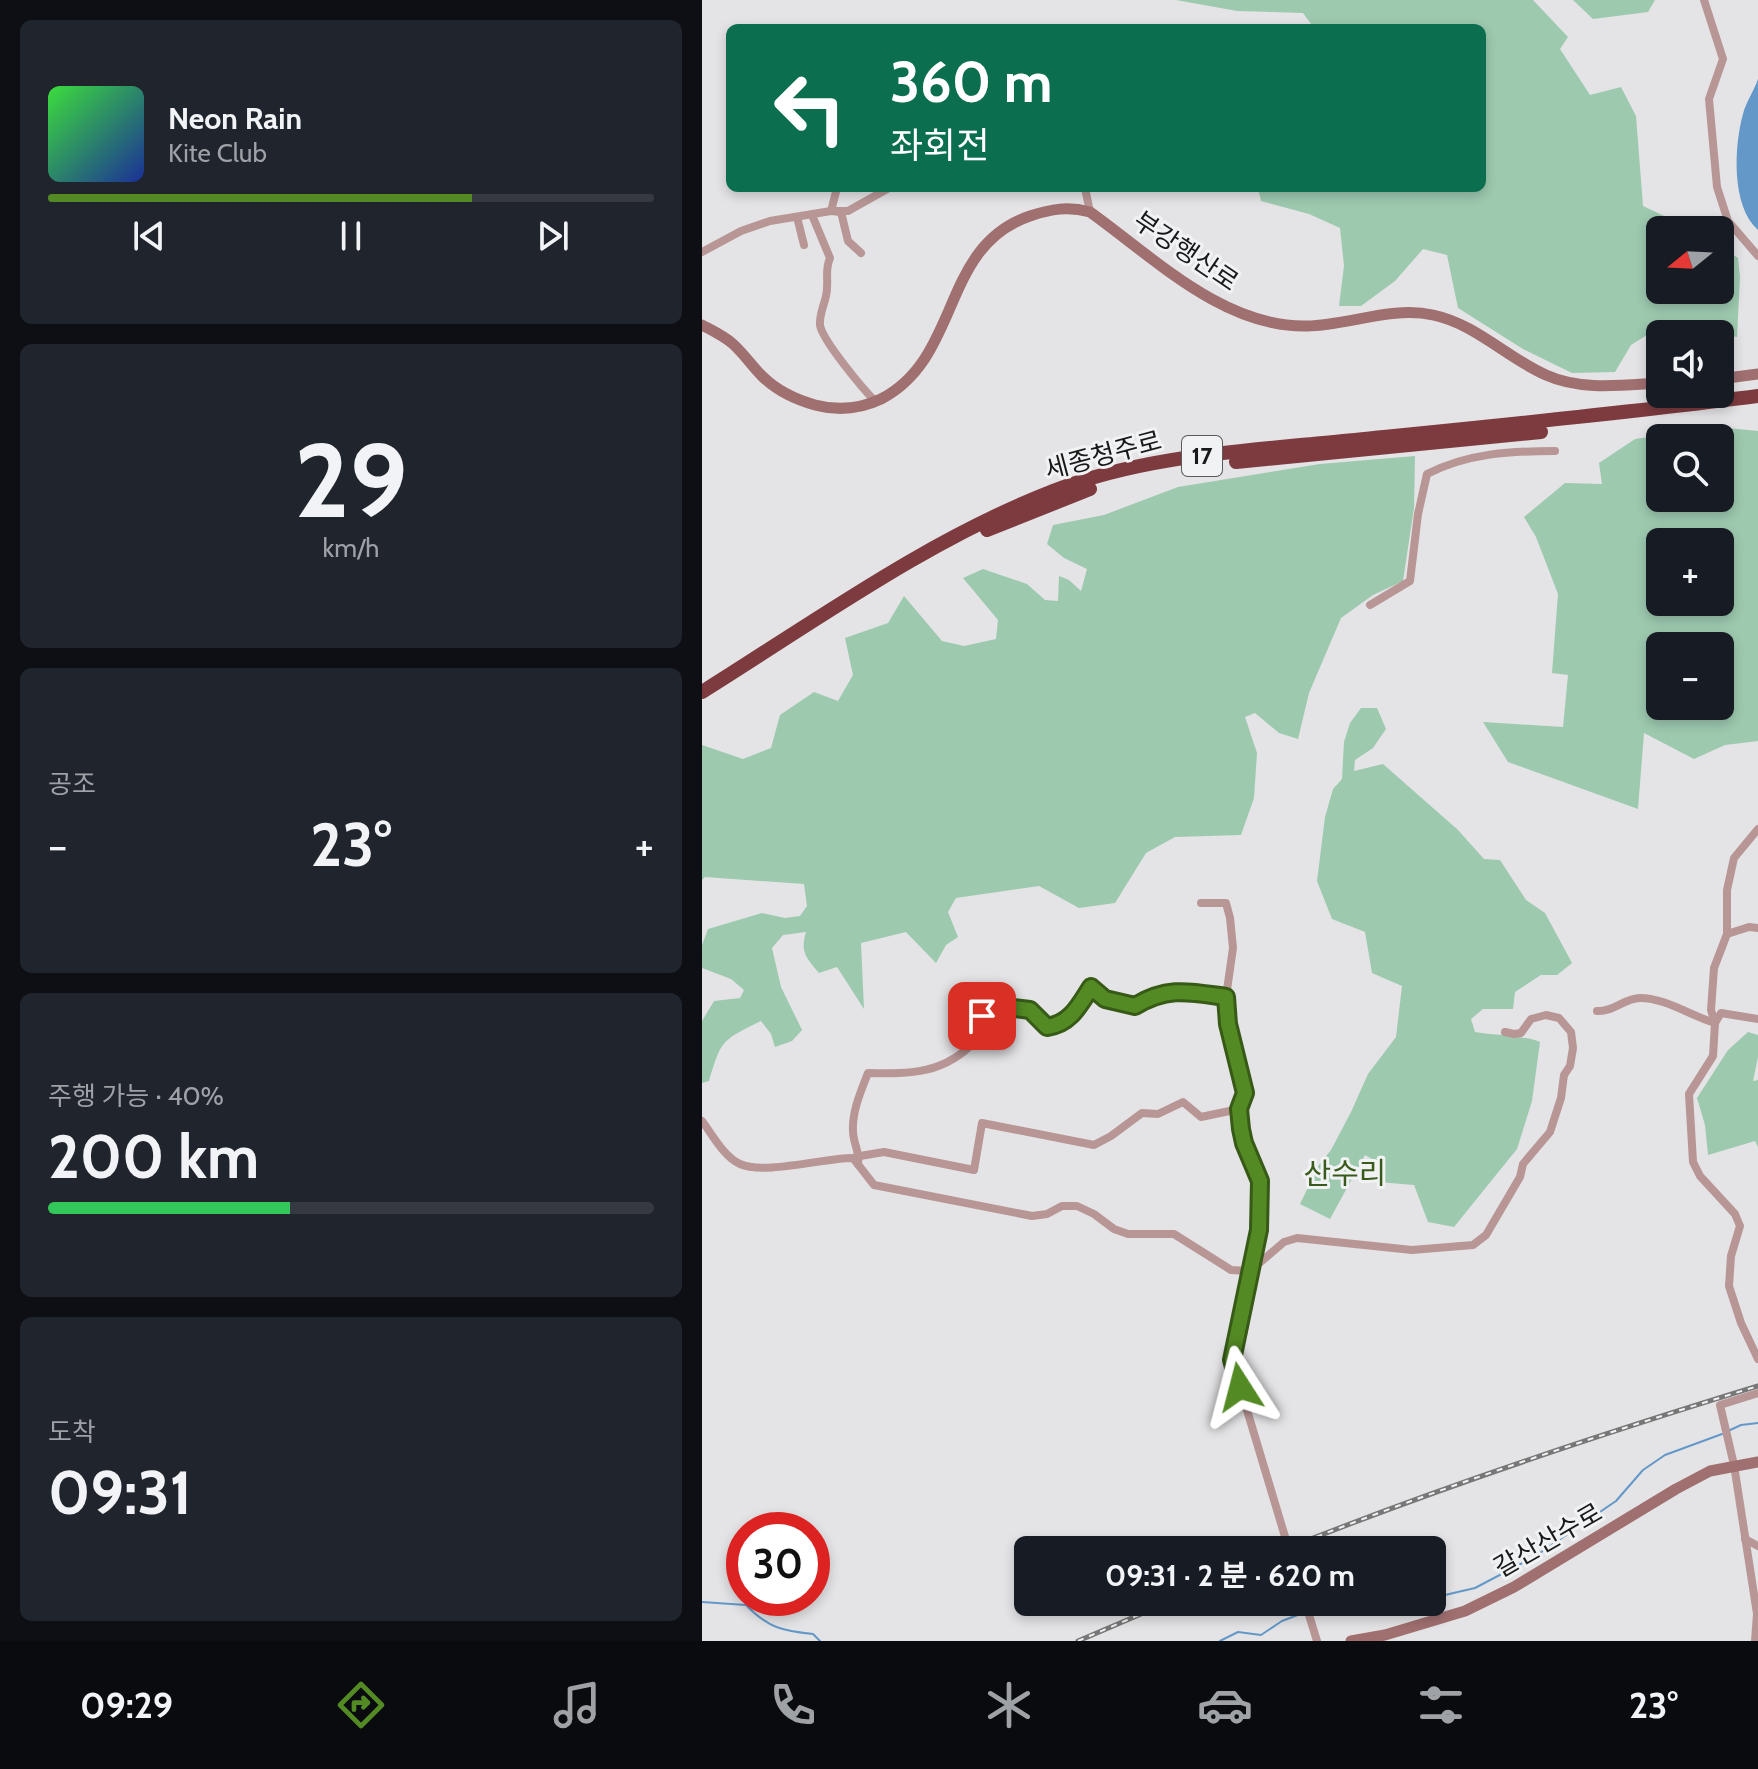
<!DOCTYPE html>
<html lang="ko">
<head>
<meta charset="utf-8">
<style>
  :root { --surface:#171b24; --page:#20242c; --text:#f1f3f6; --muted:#9ea1a6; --line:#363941; --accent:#548a24 }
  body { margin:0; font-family:Cabin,"Noto Sans KR",sans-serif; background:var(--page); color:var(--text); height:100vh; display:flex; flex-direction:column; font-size:30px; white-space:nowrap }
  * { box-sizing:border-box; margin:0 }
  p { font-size:26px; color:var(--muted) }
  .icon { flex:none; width:44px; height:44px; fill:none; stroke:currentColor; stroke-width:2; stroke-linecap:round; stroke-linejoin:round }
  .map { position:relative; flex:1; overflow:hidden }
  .sheet { display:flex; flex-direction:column; gap:20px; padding:20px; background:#0d0f14; width:702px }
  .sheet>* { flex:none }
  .top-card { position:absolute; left:24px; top:24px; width:760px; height:168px; border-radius:12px; box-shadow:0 4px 12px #0003; background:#0b6e4f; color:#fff; overflow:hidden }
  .needle { width:52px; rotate:252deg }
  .fabs { position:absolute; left:944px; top:216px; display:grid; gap:16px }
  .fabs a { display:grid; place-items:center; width:88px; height:88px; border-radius:12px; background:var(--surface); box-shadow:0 4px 12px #0003; font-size:40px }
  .speed { position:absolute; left:24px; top:1512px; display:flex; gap:16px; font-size:40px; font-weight:700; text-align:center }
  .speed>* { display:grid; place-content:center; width:104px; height:104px; border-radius:50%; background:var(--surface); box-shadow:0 4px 12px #0003; line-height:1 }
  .speed .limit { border:12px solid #d22; background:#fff; color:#111 }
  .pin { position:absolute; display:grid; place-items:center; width:68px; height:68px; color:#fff; margin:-34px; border-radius:16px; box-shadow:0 4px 12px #0006 }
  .me { position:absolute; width:88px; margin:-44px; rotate:351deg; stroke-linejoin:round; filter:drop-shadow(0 0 6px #0008) }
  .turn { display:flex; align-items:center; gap:28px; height:168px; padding:0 32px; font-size:36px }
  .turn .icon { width:104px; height:104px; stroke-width:2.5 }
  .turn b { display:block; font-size:56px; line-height:68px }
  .big { font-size:60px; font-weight:700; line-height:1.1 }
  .sheet .widget { flex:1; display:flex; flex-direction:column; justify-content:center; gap:12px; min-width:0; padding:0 28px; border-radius:12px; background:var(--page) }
  .sheet .dial { align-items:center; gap:0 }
  .dial b { font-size:104px; line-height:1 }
  .song { display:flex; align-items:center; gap:24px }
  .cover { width:96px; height:96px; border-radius:12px; background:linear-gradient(135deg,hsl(120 70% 55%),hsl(230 70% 35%)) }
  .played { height:8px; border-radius:4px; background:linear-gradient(90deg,var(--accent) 70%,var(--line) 70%) }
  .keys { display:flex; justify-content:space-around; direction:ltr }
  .heat { display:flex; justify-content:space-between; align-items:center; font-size:44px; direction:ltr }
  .charge { height:12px; border-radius:6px; background:linear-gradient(90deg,#34c759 40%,var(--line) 0) }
  .trip { position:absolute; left:312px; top:1536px; width:432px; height:80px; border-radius:12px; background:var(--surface); box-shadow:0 4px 12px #0003; font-weight:700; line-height:80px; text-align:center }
  .dock { display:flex; height:128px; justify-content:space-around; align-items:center; background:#090b0e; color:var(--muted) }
  .dock .icon { width:56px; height:56px }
  .dock .on { color:var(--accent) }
  .dock b { font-size:36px; color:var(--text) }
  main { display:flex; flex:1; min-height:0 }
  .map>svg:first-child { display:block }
  .green { fill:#9dc9af; fill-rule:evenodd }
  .water { fill:#6398c8 }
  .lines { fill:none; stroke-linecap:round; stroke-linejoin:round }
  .stream { stroke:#6398c8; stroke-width:2 }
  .street { stroke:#b89696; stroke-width:8 }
  .secondary { stroke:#a06f70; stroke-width:11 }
  .highway { stroke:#7d3b3f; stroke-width:14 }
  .rail-casing { stroke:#777778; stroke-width:5 }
  .rail { stroke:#f1f2f3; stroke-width:2; stroke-dasharray:6; stroke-linecap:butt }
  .route-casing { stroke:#375a17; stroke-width:20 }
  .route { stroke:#548a24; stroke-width:14 }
  .labels { text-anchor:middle; stroke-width:6; stroke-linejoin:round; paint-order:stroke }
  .shield { fill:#f1f2f3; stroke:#5a5a5b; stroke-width:2 }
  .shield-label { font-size:24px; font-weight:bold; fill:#19191a }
  .street-label { font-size:26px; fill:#19191a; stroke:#f1f2f3 }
  .quarter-label { font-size:30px; fill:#385b1c; stroke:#f1f2f3 }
</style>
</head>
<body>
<main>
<section class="sheet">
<div class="widget">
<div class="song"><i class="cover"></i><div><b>Neon Rain</b><p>Kite Club</p></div></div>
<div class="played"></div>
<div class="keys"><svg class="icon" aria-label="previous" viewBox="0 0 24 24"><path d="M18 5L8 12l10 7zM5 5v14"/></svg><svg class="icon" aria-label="pause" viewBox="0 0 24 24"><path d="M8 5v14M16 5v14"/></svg><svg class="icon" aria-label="next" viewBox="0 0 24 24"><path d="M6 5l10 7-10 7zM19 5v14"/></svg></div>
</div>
<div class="widget dial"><b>29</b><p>km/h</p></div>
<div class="widget"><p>공조</p>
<div class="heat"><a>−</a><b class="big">23°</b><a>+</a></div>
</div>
<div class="widget"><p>주행 가능 · 40%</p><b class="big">200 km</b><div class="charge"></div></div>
<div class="widget"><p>도착</p><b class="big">09:31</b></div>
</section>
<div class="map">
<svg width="1056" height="1641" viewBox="0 0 1056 1641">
  <rect width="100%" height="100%" fill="#e4e4e6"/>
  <g class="green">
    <path d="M474,0H831L866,37L858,49L888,95L919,87L934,116L941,206L992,230H958V290H1018V246L1036,258L1038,277L1035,337L961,325L929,345L913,372L870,373L821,349L756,308L745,255L721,249L693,281L659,306H637L642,266L638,228L607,214L559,201L556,188H780V28H612L601,13L535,11Z"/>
    <path d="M871,0H953L946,12L891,19Z"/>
    <path d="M1016,427L1056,431V741L1023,745L992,759L942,733L936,809L806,762L781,722L861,727L866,675L850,673L856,594L834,537L822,517L863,483L900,484L897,463L933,439ZM1018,438V498H958V438ZM1018,542V602H958V542ZM1018,646V706H958V646Z"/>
    <path d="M713,456L712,508L701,581L671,595L639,618L607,693L596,739L577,733L553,713L543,717L555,753L552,798L539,835L473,837L444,853L413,903L377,908L337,886L254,898L246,912L256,937L244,945L234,963L204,932L159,943L162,1009L135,967L117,973C104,958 98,952 104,932L81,935L70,948L79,987L100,1030L90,1041L73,1047L69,1034L59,1021C19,1041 20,1039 7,1081L0,1083V1021L12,1001L38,998L42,990L29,979L0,968V945L6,929L60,913L83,918L98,916L105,906L102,884L3,877L0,880V745L41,759L69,748L78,715L112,692L136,701L151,675L143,638L186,623L202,596L240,641L262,646L294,639L296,620L261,578L281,569L325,584L343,600L356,601L357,576L367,580L379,591L385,569L362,558L345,544L351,525L402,515L476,487L618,464Z"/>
    <path d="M659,708H675L684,729L671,748L653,760L652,771L681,764L756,830L782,859L798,860L824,900L843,913L870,963L855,975H839L813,992L811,1009H781L769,1019L773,1032C790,1035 825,1036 838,1042L830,1101L815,1149L752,1227L726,1222L712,1185L676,1182L675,1162L663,1155L628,1219L598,1204L617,1165L629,1150L649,1112L666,1074L694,1037L700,986L670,973L663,932L630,919L615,881L623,817L631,789L640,779L642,742L648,723Z"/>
    <path d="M1046,1032L1056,1035V1057L1051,1081L1056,1080V1147L1053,1141L1006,1155L1003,1125L995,1098L1026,1050Z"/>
  </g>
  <path class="water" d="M1056,79V230C1029,206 1032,146 1041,114C1044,102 1052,91 1056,79Z"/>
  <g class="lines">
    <g class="stream">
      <path d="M1026,1431L1039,1425L1056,1423"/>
      <path d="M730,1598L773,1588L832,1557L914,1501L941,1470L963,1455L1020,1434"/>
      <path d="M0,1602L44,1605C66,1628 81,1631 111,1634L118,1641"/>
      <path d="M607,1610L616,1607L683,1606L709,1602"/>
      <path d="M518,1641L536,1632L559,1635L580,1621L601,1613"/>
    </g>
    <g class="street">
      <path d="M1002,0L1021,59L1007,99L1015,187L1026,221L1056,256"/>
      <path d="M135,188L129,211L139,212L146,241L159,253"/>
      <path d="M383,188L388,212"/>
      <path d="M110,215L128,258C123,270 126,276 125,288C125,301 117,311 118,325C120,340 161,389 173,401"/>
      <path d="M95,217L102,245"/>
      <path d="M0,252L39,231L68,221L129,211H146L187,188"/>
      <path d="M668,605L708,581L716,514L725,474C766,453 809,451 853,451"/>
      <path d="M499,903H524L528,918L531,948L524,997L526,1024L543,1093L537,1109L539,1129L558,1181L557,1230L548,1270"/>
      <path d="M1025,934L1047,927L1056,928"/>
      <path d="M895,1011C912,1012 922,998 938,998C964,998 989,1016 1013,1023"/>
      <path d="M1056,1019L1019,1013L1013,1023L1011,1056L987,1094L991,1162L998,1176L1033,1214L1038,1226L1029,1256L1027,1286L1039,1323L1056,1359"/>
      <path d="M1013,1023L1009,1010L1012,968L1025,934V890L1032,858L1056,829"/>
      <path d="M0,1121C10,1134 22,1157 38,1164C62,1175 122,1158 151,1158L172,1185L330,1216L345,1214L360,1206H375L392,1214L412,1229L426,1234H472L529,1270L548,1271L530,1360L587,1550"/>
      <path d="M158,1156L182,1152L272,1170L280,1123L392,1145L409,1136L440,1113L456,1114L481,1102L499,1117L537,1109"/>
      <path d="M156,1164C158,1152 151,1143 151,1131C150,1111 159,1091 166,1073C209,1074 243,1074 274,1040V1021C290,1007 309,1008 328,1010L345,1027C368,1024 377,1006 389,987L403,999L433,1006C466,986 488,992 524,997"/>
      <path d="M548,1271L582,1242L595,1238L710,1250L771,1245L784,1235L818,1177L821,1164L848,1132L859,1098L862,1075L868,1066L871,1048L869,1032L857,1018L844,1015L829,1019L819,1033L812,1034L803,1032"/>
      <path d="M1032,1465L1055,1614L1053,1641"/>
      <path d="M1032,1465L1018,1405L1056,1393"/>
      <path d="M1043,1539L1056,1546"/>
      <path d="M603,1602L615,1641"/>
    </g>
    <g class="secondary">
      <path d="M0,325C11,331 22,336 31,344C42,354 50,366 60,376C74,390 95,400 113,405C136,411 158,409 179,399C260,357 238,246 328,216C349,209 366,206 388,212C451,257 522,328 605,326C647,325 690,306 731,315C774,324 805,358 844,375C879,391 921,385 958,383"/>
      <path d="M1018,379L1056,374"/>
      <path d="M649,1641L683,1635L763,1611L812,1587L974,1489L1008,1471L1056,1462"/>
    </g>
    <g class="highway">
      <path d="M534,462L839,432"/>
      <path d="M285,530L388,489"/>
      <path d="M0,692C112,622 227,539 351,491C443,455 544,451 641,441C780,427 918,414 1056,396"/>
    </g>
    <defs>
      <g id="rail">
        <path d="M581,1550C736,1488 896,1435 1056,1386"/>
        <path d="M376,1641L467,1602"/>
      </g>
    </defs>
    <use href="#rail" class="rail-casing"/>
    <use href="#rail" class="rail"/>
  </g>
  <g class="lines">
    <defs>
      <path id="route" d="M280,1016L304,1007L328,1010L345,1027C368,1024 377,1006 389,987L403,999L433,1006C466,986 488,992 524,997L526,1024L543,1093L537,1109L539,1129L542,1143L558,1181L557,1230L530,1360L538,1387"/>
    </defs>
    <use href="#route" class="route-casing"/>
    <use href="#route" class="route"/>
  </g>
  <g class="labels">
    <rect class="shield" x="480" y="436" width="40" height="40" rx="6"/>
    <g class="shield-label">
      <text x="500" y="464">17</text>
    </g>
    <g class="street-label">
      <text transform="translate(484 251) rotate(34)" y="9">부강행산로</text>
      <text transform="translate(401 455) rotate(-15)" y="9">세종청주로</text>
      <text transform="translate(846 1540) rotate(-30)" y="9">갈산산수로</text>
    </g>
    <g class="quarter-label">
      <text x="643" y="1184">산수리</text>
    </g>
  </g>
</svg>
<div class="fabs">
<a><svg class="needle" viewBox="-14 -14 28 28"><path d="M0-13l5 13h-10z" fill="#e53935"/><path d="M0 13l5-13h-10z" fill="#9ea1a6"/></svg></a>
<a><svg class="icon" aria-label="sound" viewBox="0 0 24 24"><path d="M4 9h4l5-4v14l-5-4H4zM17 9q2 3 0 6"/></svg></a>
<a><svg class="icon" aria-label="search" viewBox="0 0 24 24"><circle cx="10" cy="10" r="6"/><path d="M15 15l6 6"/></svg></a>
<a>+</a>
<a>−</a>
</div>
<div class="speed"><div class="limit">30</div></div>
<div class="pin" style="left:280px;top:1016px;background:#d93025"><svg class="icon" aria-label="arrive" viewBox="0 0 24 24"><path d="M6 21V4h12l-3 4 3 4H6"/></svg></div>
<svg class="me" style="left:538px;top:1387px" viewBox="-20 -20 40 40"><path d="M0-17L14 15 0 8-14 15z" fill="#548a24" stroke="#fff" stroke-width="4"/></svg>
<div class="trip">09:31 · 2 분 · 620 m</div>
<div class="top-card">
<div class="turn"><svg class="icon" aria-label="left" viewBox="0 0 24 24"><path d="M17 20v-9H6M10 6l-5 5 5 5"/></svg><div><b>360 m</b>좌회전</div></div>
</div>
</div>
</main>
<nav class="dock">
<b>09:29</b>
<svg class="icon on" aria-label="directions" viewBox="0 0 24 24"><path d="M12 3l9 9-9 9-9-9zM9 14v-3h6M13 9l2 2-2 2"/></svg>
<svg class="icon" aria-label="music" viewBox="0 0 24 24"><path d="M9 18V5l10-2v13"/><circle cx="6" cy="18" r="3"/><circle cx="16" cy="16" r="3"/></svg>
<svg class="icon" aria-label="phone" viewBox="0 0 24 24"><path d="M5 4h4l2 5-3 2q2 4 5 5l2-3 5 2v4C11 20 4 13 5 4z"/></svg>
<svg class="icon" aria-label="climate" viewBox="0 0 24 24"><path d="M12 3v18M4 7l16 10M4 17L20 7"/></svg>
<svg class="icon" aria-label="car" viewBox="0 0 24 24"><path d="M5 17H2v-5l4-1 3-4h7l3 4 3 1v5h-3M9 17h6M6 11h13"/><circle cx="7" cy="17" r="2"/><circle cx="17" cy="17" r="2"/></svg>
<svg class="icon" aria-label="filters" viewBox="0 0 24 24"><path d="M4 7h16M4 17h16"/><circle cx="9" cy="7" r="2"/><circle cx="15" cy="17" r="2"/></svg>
<b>23°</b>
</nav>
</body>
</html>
